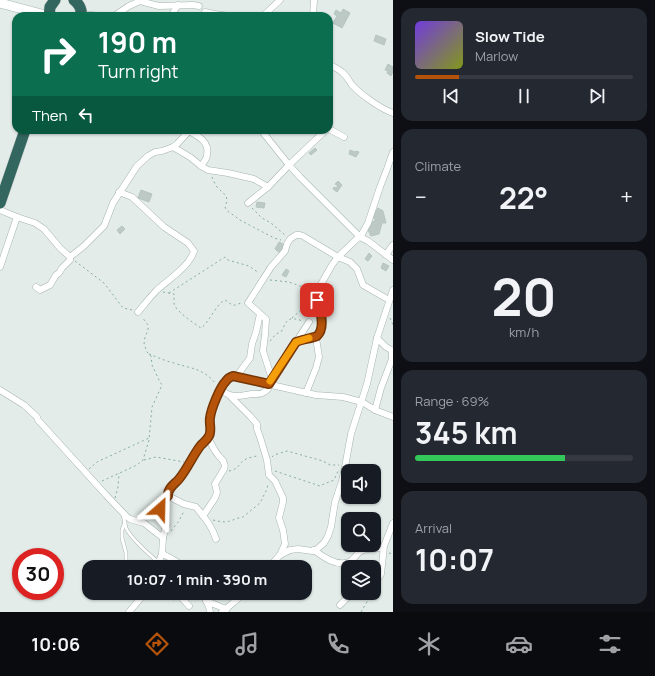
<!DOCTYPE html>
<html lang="en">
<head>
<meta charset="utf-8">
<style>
  :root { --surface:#171b24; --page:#242831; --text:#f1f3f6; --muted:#9ea1a6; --line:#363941; --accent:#b45309 }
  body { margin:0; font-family:Manrope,sans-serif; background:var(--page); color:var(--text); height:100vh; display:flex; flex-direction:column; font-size:15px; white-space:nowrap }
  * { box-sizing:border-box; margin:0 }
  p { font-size:13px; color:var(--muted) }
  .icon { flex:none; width:22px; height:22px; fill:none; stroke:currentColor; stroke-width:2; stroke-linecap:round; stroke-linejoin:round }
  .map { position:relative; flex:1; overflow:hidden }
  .details { display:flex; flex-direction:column; gap:8px; padding:8px; background:#0d0f14; width:262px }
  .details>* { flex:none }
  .guide { position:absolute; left:12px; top:12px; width:321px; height:122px; border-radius:12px; box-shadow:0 1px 3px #0004; background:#0b6e4f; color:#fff; overflow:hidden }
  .controls { position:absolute; left:341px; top:464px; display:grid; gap:8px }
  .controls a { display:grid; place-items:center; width:40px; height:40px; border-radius:8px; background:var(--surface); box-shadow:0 1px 3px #0004; font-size:20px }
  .speed { position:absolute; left:12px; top:548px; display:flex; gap:8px; font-size:20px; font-weight:700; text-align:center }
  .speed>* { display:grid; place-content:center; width:52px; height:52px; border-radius:50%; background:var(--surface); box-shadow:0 1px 3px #0004; line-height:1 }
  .speed .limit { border:6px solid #d22; background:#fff; color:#111 }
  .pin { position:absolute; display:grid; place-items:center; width:34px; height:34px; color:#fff; margin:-17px; border-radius:8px; box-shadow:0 2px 6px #0006 }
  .me { position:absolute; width:44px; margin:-22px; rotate:25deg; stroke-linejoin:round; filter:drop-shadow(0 0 3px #0008) }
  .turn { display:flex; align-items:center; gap:14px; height:84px; padding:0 20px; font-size:18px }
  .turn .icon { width:52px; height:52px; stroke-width:2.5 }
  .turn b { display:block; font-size:28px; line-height:34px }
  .then { display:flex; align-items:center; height:38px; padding:0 20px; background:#0003; gap:8px; font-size:15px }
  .big { font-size:30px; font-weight:700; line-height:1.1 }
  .details .card { flex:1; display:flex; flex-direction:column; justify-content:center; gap:6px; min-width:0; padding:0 14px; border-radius:12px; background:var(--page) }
  .details .dial { align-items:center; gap:0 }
  .dial b { font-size:52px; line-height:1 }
  .song { display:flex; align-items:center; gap:12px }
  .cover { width:48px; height:48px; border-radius:6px; background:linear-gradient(135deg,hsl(260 70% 55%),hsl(70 70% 35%)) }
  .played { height:4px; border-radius:2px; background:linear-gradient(90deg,var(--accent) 20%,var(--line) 20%) }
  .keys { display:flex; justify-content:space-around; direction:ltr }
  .heat { display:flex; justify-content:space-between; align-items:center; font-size:22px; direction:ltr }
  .charge { height:6px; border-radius:3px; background:linear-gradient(90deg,#34c759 69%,var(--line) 0) }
  .trip { position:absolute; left:82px; top:560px; width:230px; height:40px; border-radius:12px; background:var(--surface); box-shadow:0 1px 3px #0004; font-weight:700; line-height:40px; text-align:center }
  .tab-bar { display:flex; height:64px; justify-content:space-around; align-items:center; background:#090b0e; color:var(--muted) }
  .tab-bar .icon { width:28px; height:28px }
  .tab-bar .selected { color:var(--accent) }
  .tab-bar b { font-size:18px; color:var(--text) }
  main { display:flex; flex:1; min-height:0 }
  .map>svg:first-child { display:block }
  .building { fill:#bcc9c5; stroke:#b6c5c0 }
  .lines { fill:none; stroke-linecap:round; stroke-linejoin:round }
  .lane-casing { stroke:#a6b4af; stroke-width:4 }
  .street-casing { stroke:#a6b4af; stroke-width:7 }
  .secondary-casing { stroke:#a3b7b1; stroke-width:10 }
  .highway-casing { stroke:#c2c8c7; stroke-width:12 }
  .path { stroke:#86ada3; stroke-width:1; stroke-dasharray:2 3; stroke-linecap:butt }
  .lane { stroke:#fff; stroke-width:3 }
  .street { stroke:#fff; stroke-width:6 }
  .secondary { stroke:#fff; stroke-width:9 }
  .highway { stroke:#32665e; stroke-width:11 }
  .route-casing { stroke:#753606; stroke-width:10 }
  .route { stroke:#b45309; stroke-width:7 }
  .slow { stroke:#f59e0b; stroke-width:7 }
</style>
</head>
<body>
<main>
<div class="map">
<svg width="393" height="612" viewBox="0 0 393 612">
  <rect width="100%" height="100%" fill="#e3ece8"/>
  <g class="building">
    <path d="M343,9L350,13L342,28L333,23L337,16L334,14L336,10L341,13Z"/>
    <path d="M376,35L386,39L384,45L374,41Z"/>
    <path d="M388,64L393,67V72L391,76L387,73L388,71L385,70Z"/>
    <path d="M315,148L317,150L311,155L309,153Z"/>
    <path d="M350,150L355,152L356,151L359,152L356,157L349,154Z"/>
    <path d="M338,181L342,185L337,192L333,189L334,187L336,188L338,186L335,184Z"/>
    <path d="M141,190L152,194L149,202L138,198Z"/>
    <path d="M257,202L265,203L264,208L256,207Z"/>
    <path d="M378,208L383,211L386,223H382L379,234L371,236L368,230L372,222L376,220L372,217Z"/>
    <path d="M122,226L125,229L120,234L117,230Z"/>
    <path d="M279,242L285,245L280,253L275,249Z"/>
    <path d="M369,253L372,256L368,261L365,259Z"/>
    <path d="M383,263L389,266L386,271L381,268Z"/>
    <path d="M286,269L289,271L286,277L282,275Z"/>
  </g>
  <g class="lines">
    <defs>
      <g id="lane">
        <path d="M123,515C124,519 125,524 126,528C131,539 149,554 159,563"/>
        <path d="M125,522L122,530V538L126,553V560L129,565L135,566L157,561"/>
      </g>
      <g id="street">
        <path d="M205,12L215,14L229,16"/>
        <path d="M81,14L102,16"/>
        <path d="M114,16L129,6L140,1L159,6L193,5L199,6"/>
        <path d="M171,16L178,5"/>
        <path d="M263,16L280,0"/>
        <path d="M313,16L314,0"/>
        <path d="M329,64C333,67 339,69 342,72C346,75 349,81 352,85C360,94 381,109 393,113"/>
        <path d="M329,129L344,137"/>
        <path d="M261,130L289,165L300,177L360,237L368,241L393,260"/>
        <path d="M189,131C198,136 210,142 207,155C207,159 203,163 201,166"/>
        <path d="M173,147L190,157L201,166L208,170L228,173L254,179L268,187"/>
        <path d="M119,192L132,197L164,227L188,243L194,251C189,267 169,279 157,290C150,297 144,305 138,312"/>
        <path d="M248,203L268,187L289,165L326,130"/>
        <path d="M0,210L17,217L35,223L44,229L60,248L70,257L84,246L104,226L113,203L137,166L148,156L155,152L162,151L173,147L177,144L190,130"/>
        <path d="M386,255L392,246L393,245"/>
        <path d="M0,267L17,217"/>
        <path d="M36,287L40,290L50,285L56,275L59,273L62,268L70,260V257"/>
        <path d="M377,338L386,347L393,351"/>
        <path d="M296,342L316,336"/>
        <path d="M236,377L250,358L252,344L256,332L260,314"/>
        <path d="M272,379L263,351L265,335L266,319L248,303L271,267L285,251L287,244L290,239L296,235H300L303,236L338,257L350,262L357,269L363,285L389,300"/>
        <path d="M271,381L309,322"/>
        <path d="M220,389C231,399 239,396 252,394C256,394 261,395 264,392C267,391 269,387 271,385"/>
        <path d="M0,390L24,405L37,417L38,420L106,495L127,517L130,519L144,523L163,538"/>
        <path d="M306,393L316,368L319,357L316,338L320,331L321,325L322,314L317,298L320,286L332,265L338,257L362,234L368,223L380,187L387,169L393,152"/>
        <path d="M229,395L250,416L257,424V429L260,437L267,460L269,475L275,481L283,498V502L279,518L283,530L285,544L280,555"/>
        <path d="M375,410L381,388L392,359V351"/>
        <path d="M203,516L215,498L217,492L215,484L224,469C225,467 225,465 224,463C223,459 220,458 218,455C214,450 211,444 208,437"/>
        <path d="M216,539C212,526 204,517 196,507L184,504L168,496L167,493L170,488L187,469L198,449L209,436L211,413L220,389L227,380L231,377L244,378L258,382L316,395L343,397L362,402L375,410L393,417"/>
        <path d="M314,550C323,557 337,567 349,562C354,560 356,554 361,551C367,548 376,549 383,548"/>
        <path d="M162,554C171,557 177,563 186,567"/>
        <path d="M157,567L162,554L163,538L166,525C160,510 156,510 168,496"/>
        <path d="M269,567L280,555L290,550L298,549L312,551L316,550L324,543L328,536L331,527L335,502L342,481L345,467L351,434L367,384L377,338L393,290"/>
        <path d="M374,581L377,580L381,574L384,546L393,523"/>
        <path d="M177,593L189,606"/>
        <path d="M203,593L209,607L210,612"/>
        <path d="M206,601L221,607L227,609"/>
        <path d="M340,605L352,593"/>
        <path d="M129,612L145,593"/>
        <path d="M222,612L233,603L244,593"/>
      </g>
      <path id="secondary" d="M0,3L49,16"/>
      <g id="highway">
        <path d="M74,0C79,4 82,10 81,16"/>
        <path d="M49,16L50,7L55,0"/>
        <path d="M0,203L25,130"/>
      </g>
    </defs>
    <use href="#lane" class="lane-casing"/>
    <use href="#street" class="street-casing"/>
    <use href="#secondary" class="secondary-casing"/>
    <use href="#highway" class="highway-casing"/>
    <g class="path">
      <path d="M212,177C213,180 215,184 217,187C224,195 230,195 225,207C227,213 234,214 238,219L274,238L281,240"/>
      <path d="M252,208L262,218L271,223L285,235"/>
      <path d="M75,261L104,283L123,308L132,310"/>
      <path d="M270,280L289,282L300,286L307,291H313"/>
      <path d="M163,292L174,294C175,297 173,300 174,303C174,310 195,324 201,328C209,323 216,304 225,300C234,306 232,307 243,302"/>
      <path d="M169,293L225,257L228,260L249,266L259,273"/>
      <path d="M292,318L312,300"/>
      <path d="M390,318L393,325"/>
      <path d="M270,341L276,334L281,332C288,319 287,316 303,321"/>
      <path d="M149,354C157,357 165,361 174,363C192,369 203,368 216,384"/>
      <path d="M272,457L274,455L287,451L323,461L330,465H339"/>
      <path d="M144,460L156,457L184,462"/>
      <path d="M89,469L97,462L149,438"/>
      <path d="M229,471C240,469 238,463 246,459C250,457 255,457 259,455"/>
      <path d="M275,471L320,486L324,484L334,480L339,469"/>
      <path d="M102,481L137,465L143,460L149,440L152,407L162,385L159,380L152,365L151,356L147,352L144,344L145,337L148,330V325L142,317"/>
      <path d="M115,498L118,487L119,473"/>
      <path d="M213,520C222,522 225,523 233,520C236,518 240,518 243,517L260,503L267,489L268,483"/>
      <path d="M171,531L179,521L184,511"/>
      <path d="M389,553L393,554"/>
      <path d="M154,593L165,597L174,600"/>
      <path d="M361,612L367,602L379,590L380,585"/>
    </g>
    <use href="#lane" class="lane"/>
    <use href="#street" class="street"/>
    <use href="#secondary" class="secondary"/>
    <use href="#highway" class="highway"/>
  </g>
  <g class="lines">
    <defs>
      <path id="route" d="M160,509L162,502L168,496C167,488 175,484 179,479C188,468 193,455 201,445C204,442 207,440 209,436C212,431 209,423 210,418C211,409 220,387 226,381C228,378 230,377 233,376L269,384L296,342C300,340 313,338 317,336C326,328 320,309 317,300"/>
    </defs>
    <use href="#route" class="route-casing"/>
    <use href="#route" class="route"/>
    <path class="slow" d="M270,381L296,342L309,338"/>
  </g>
</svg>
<div class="controls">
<a><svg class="icon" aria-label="sound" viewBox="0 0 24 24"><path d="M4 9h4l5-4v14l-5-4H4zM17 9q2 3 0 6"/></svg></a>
<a><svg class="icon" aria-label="search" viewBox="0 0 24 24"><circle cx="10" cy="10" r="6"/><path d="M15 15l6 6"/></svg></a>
<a><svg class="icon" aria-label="layers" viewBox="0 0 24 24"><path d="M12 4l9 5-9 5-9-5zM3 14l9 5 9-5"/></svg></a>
</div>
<div class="speed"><div class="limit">30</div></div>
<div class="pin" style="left:317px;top:300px;background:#d93025"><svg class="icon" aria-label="arrive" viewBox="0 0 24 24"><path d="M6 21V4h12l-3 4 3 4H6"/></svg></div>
<svg class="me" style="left:160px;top:509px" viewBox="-20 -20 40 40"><path d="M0-17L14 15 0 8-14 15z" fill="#b45309" stroke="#fff" stroke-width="4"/></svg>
<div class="trip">10:07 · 1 min · 390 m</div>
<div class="guide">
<div class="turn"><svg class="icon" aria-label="right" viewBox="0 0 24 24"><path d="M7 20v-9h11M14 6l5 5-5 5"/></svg><div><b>190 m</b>Turn right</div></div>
<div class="then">Then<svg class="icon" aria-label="left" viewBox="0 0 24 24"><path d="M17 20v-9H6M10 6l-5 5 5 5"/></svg></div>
</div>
</div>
<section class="details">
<div class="card">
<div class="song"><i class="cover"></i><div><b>Slow Tide</b><p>Marlow</p></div></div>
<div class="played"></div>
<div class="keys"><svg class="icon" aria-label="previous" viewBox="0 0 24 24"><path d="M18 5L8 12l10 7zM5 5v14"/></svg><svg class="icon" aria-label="pause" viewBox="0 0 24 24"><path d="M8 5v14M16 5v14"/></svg><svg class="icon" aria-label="next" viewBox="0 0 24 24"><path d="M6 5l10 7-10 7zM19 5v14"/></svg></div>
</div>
<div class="card"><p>Climate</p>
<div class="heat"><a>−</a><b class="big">22°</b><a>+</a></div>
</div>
<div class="card dial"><b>20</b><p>km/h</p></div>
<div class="card"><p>Range · 69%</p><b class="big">345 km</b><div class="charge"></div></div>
<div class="card"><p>Arrival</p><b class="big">10:07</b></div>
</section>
</main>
<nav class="tab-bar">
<b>10:06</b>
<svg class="icon selected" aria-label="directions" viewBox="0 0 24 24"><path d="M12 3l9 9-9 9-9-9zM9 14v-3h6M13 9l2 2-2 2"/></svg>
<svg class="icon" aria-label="music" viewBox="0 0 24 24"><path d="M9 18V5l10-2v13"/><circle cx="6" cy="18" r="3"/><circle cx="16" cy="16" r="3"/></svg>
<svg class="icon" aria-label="phone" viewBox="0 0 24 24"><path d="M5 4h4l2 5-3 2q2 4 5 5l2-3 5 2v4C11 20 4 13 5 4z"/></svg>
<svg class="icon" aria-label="climate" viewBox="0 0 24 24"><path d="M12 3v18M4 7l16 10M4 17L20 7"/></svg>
<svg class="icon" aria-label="car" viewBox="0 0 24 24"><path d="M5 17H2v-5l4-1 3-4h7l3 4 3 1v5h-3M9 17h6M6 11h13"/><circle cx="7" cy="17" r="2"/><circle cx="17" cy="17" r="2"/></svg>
<svg class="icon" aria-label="filters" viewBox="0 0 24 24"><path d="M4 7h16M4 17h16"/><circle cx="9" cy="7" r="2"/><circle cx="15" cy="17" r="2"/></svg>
</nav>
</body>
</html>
